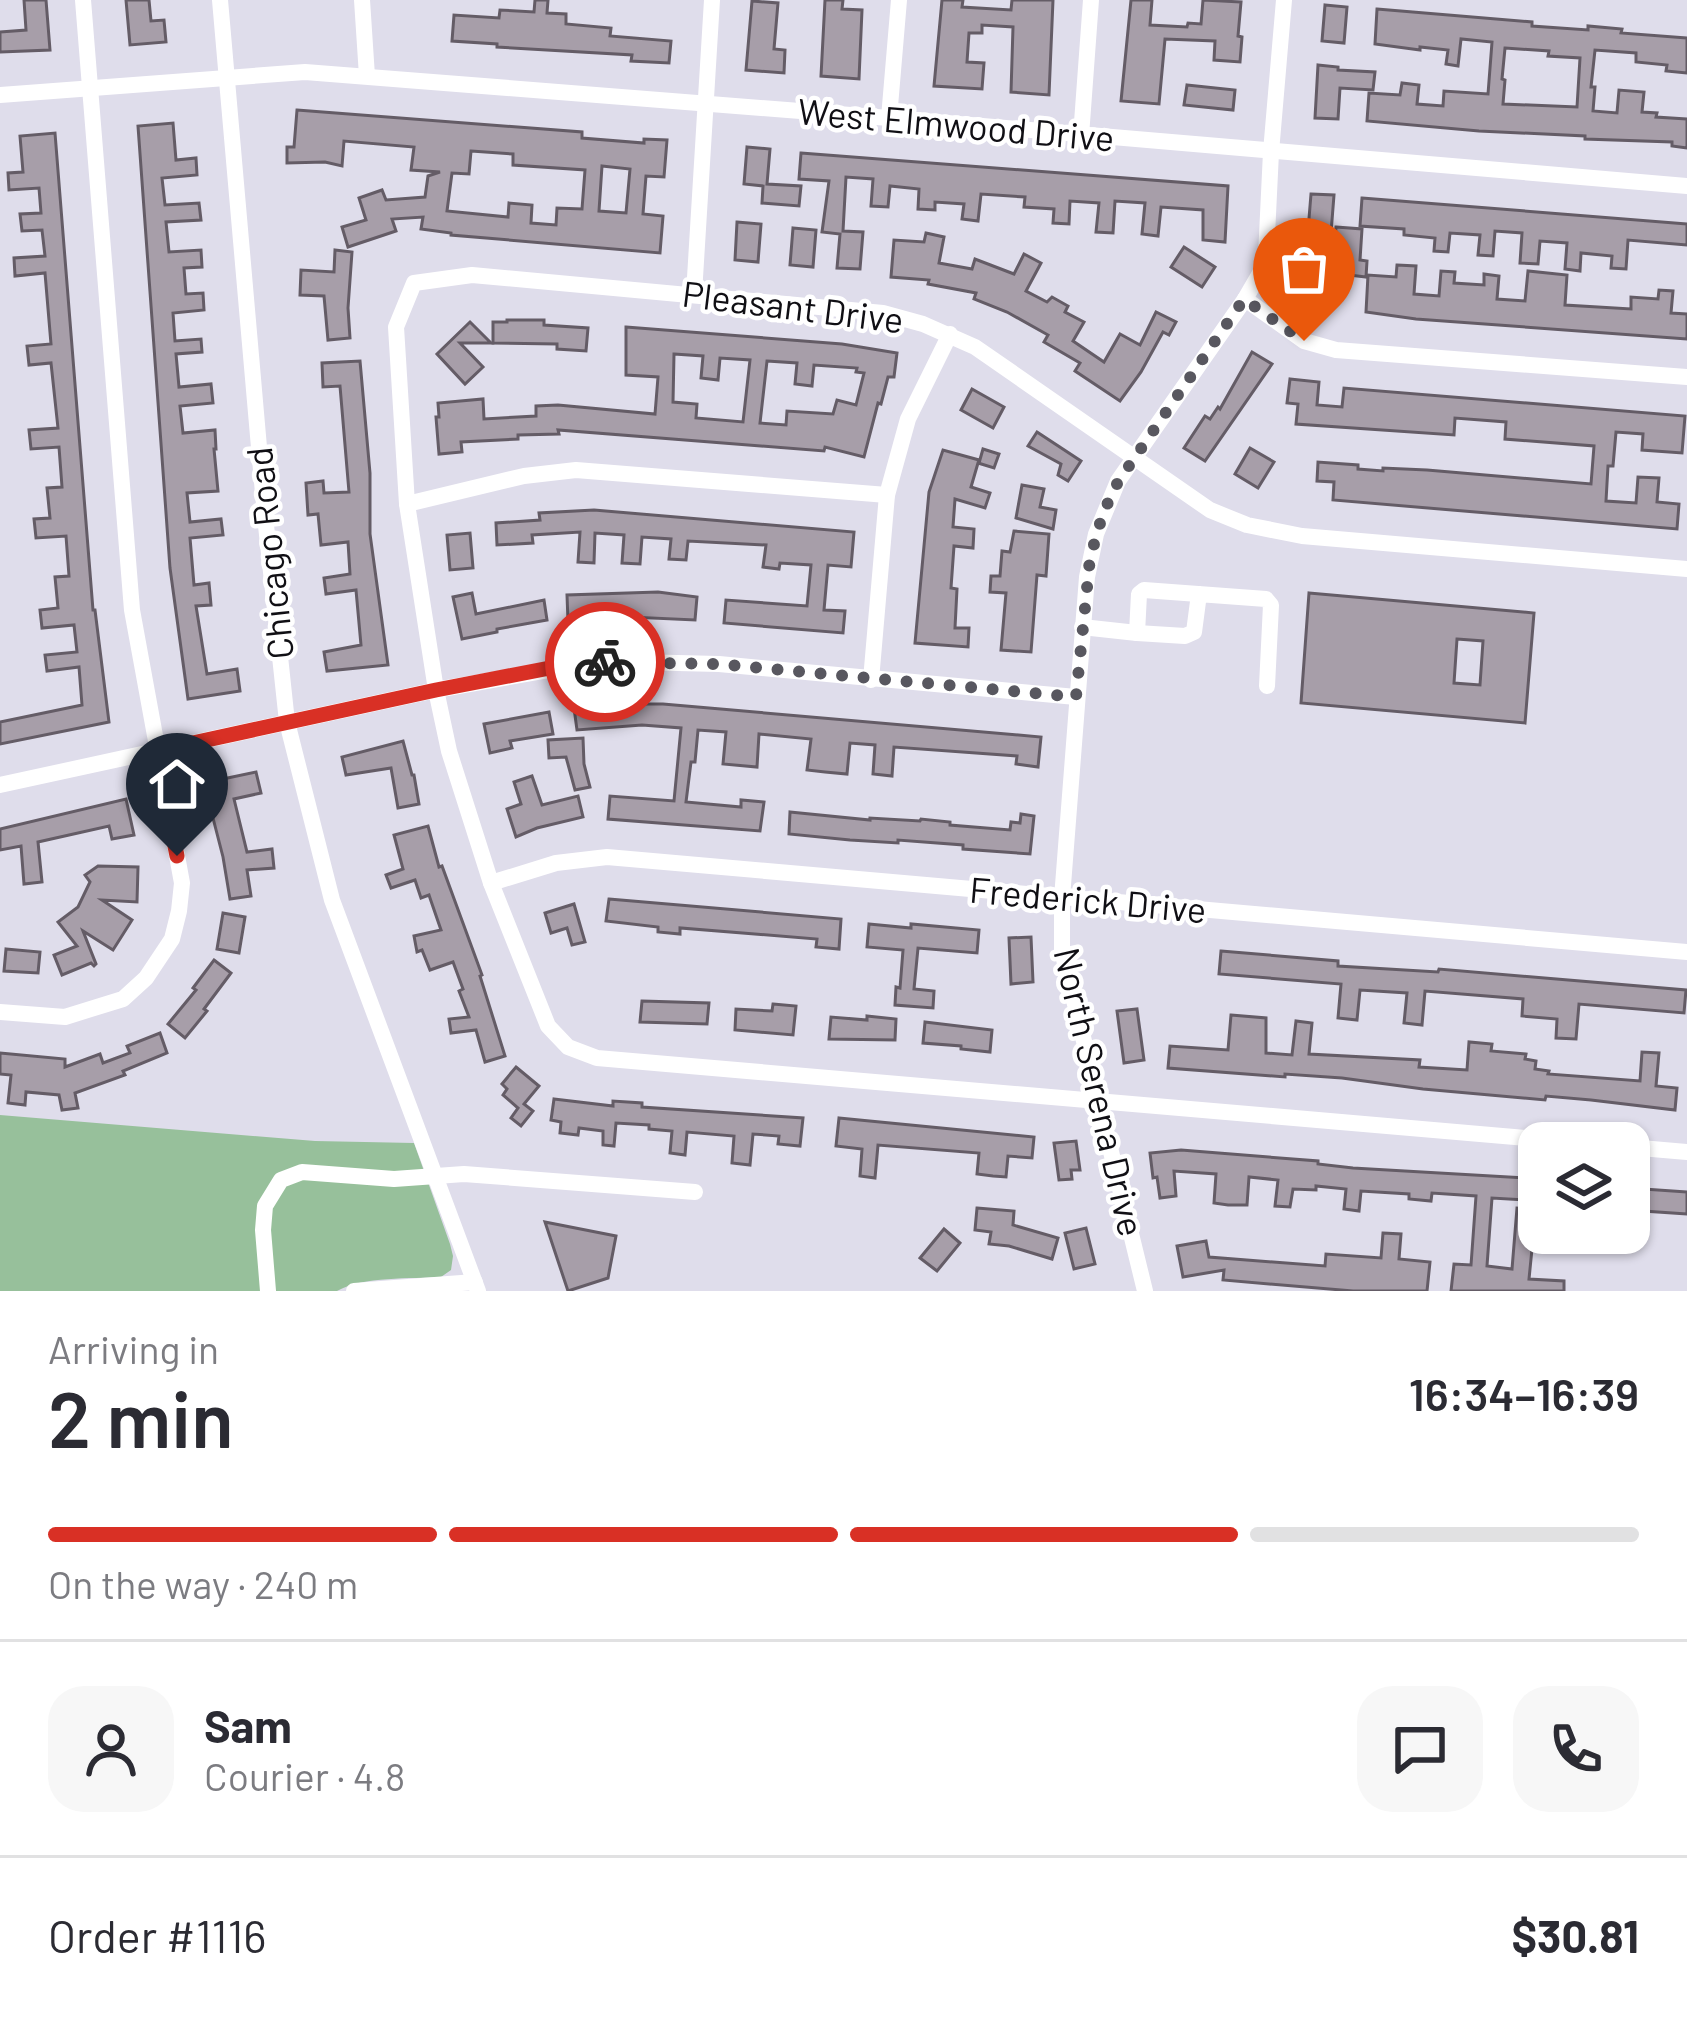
<!DOCTYPE html>
<meta charset="utf-8">
<style>
:root{--surface:#fff;--page:#f7f7f7;--text:#2b2b33;--muted:#7c7c81;--line:#e1e1e2;--accent:#d93025}
body{margin:0;font-family:Barlow,sans-serif;background:var(--page);color:var(--text);height:100vh;display:flex;flex-direction:column;font-size:45px;white-space:nowrap}
*{box-sizing:border-box;margin:0}
p{font-size:39px;color:var(--muted)}
.icon{flex:none;width:66px;height:66px;fill:none;stroke:currentColor;stroke-width:2;stroke-linecap:round;stroke-linejoin:round}
.map{position:relative;height:1291px;overflow:hidden}
.sheet{display:flex;flex-direction:column;background:var(--surface);flex:1}
.sheet>*{flex:none}
.buttons{position:absolute;left:1518px;top:1122px;display:grid;gap:24px}
.buttons a{display:grid;place-items:center;width:132px;height:132px;border-radius:24px;background:var(--surface);box-shadow:0 3px 9px #0004;font-size:60px}
.pin{position:absolute;display:grid;place-items:center;width:102px;height:102px;color:#fff;margin:-123px -51px;border-radius:50% 50% 50% 0;rotate:-45deg;box-shadow:0 0 12px #0007}
.pin .icon{rotate:45deg}
.courier{position:absolute;display:grid;place-items:center;width:120px;height:120px;margin:-60px;border:9px solid #d93025;border-radius:50%;background:#fff;color:#222;box-shadow:0 3px 15px #0007}
.overview em{font-style:normal;font-weight:600}
.overview div{display:flex;flex-direction:column-reverse}
.overview{display:flex;align-items:center;justify-content:space-between;height:204px;padding:0 48px}
h1{font-size:78px;font-weight:600;line-height:90px}
.bar{display:grid;grid-template-columns:repeat(4,1fr);gap:18px 12px;align-content:center;height:144px;padding:0 48px}
.bar i{height:15px;border-radius:9px;background:var(--line)}
.bar .selected{background:var(--accent)}
.bar p{grid-column:span 4}
.line{display:flex;align-items:center;gap:30px;padding:0 48px;border-top:3px solid var(--line)}
.line div{flex:1}
.round{display:grid;place-items:center;flex:none;width:126px;height:126px;border-radius:36px;background:var(--page)}
.map>svg:first-child{display:block}
.green{fill:#97c09b}
.building{fill:#a79ea9;stroke:#645c66;stroke-width:3;fill-rule:evenodd}
.lines{fill:none;stroke-linecap:round;stroke-linejoin:round}
.minor{stroke:#fff;stroke-width:16}
.done{stroke:#58575f;stroke-width:12;stroke-dasharray:0 21.6}
.route{stroke:#d93025;stroke-width:15}
.labels{text-anchor:middle;stroke-width:9;stroke-linejoin:round;paint-order:stroke}
.street-label{font-size:36px;fill:#100f14;stroke:#fff}
</style>
<div class="map">
<svg width="1687" height="1291" viewBox="0 0 1687 1291">
<rect width="100%" height="100%" fill="#dfddeb"/>
<path class="green" d="M0 1115 315 1141 414 1143 450 1244 453 1256 451 1270 441 1277C411 1279 363 1276 337 1291H0Z"/>
<g class="building">
<path d="M24 0H46L50 50 0 52V32L26 30Z"/>
<path d="M126 0H149L151 21 164 20 166 42 130 45Z"/>
<path d="M535 0H548L547 13 566 14V24L611 28 610 36 671 41 669 63 631 61 632 55 497 47V44L452 41 454 15 499 18 500 10 534 12Z"/>
<path d="M825 0H843L842 9 862 10 859 79 821 76Z"/>
<path d="M942 0H963L962 7 1011 10 1012 0H1053L1049 95 1011 92 1013 27 982 25V33H969L967 62 984 63 982 89 934 86Z"/>
<path d="M1131 0H1152L1150 25 1187 27 1188 23 1201 24 1203 0 1241 2 1238 36 1242 37 1240 62 1214 60 1215 41 1165 39 1159 104 1121 101Z"/>
<path d="M752 1 778 3 774 49 785 50 784 73 746 70Z"/>
<path d="M1325 5 1347 7 1344 43 1322 41Z"/>
<path d="M1377 9 1532 22V26L1588 30V26L1622 29 1621 33 1687 38V73L1666 71 1667 65 1636 62V53L1595 50 1591 87H1595L1593 111 1617 113 1619 90 1644 92 1642 112 1657 113 1656 117 1687 119V148L1672 146V142L1585 139V136L1479 131 1367 121 1369 93 1400 95 1402 83 1419 85 1417 104 1443 106 1444 91 1488 94 1492 42 1461 39 1458 66 1446 64 1448 50 1420 47V50L1375 44ZM1505 48 1549 51 1548 56 1580 58 1577 107 1503 104 1505 80 1502 79Z"/>
<path d="M1318 65 1338 67V70L1375 72 1373 90 1340 88 1338 119 1315 118Z"/>
<path d="M1187 85 1235 90 1233 110 1184 105Z"/>
<path d="M297 110 582 132V138L644 143V139L667 140 664 177 646 176 643 214 663 216 660 253 451 235V233L421 229 423 217 392 219 396 231 348 247 342 227 366 220 359 198 382 190 386 200 425 197 428 176 440 172 411 170 414 147 344 141 342 166 325 162 287 163V147H294ZM471 151 513 154V165L585 170 582 209 557 208 556 225 531 223 532 205 509 203 508 217 447 211 452 173 469 174ZM602 166 630 169 626 213 599 211Z"/>
<path d="M173 123 176 160 196 158 197 175 162 178 165 205 199 203 201 220 166 222 169 252 201 250 202 267 184 268 186 294 203 293 204 310 173 313 175 341 201 339 202 352 176 354 179 387 211 384 213 403 180 406 183 433 215 430 216 449H214L218 491 187 493 190 522 221 519 223 535 190 538 194 585 209 583 211 605 196 606 207 674 237 669 240 691 188 699 170 568 138 126Z"/>
<path d="M55 133 93 610H95L109 722 0 744V722L82 705 79 667 47 671 45 655 77 652 74 625 42 628 40 610 58 608 55 577 69 576 66 536 36 538 34 519 50 518 47 488 62 487 59 447 31 449 29 430 58 428 51 363 29 365 27 346 51 344 45 273 15 276 14 258 45 256 42 230 22 231 20 214 41 213 39 188 9 190 8 173 23 172 20 136Z"/>
<path d="M747 147 770 149 767 184 801 186 799 206 762 203 763 186 744 184Z"/>
<path d="M801 153 1228 186 1225 242 1203 240V210L1161 207 1158 236 1142 234 1145 203 1115 201 1113 233 1096 232 1099 203 1070 201 1069 224 1053 223 1054 209 1024 207 1025 197 981 194 978 221 962 219 964 204 935 202V210L918 209 919 189 890 186 888 207 871 206 873 179 846 177 843 231 863 232 860 269 837 268 840 234 822 232 829 181 799 179Z"/>
<path d="M1311 194 1334 195 1331 233 1308 231Z"/>
<path d="M1362 198 1687 224V245L1628 240 1626 269 1611 268 1612 256 1581 253 1580 271 1565 269 1567 243 1540 241 1538 264 1520 263 1522 233 1495 231 1493 256 1478 255 1480 235 1450 233 1448 252 1434 251 1435 238 1404 235V229L1360 226Z"/>
<path d="M737 222 761 224 758 262 735 260Z"/>
<path d="M1336 227 1362 229 1360 260 1367 261 1366 277 1332 273Z"/>
<path d="M793 228 816 230 813 267 790 265Z"/>
<path d="M926 233 944 237 939 263 972 269 975 259 1014 274 1024 254 1041 263 1026 291 1047 302 1052 297 1068 306 1065 312 1084 322 1073 341 1104 362 1120 334 1140 345 1156 312 1176 322 1169 335 1163 332 1141 372 1120 401 1075 371 1080 363 1044 342 1048 335 1007 312 974 299 976 293 928 284 929 280 891 277 894 240 924 242Z"/>
<path d="M1184 247 1215 267 1202 287 1171 267Z"/>
<path d="M335 250 352 252 348 308 350 338 328 340 324 296 300 295 301 270 334 272Z"/>
<path d="M1303 264 1328 267 1325 297 1299 294Z"/>
<path d="M1397 265 1416 266 1414 294 1439 296 1441 271 1455 272 1454 283 1484 285V274L1499 276 1497 299 1525 301 1528 271 1567 275 1565 305 1631 309V297L1658 299 1659 290 1673 291 1671 313 1687 314V339L1416 319 1366 312 1368 275 1396 277Z"/>
<path d="M507 320H544V325L588 328 586 351 557 349V344L493 343V322H507Z"/>
<path d="M470 322 491 343H460L483 367 465 384 437 354Z"/>
<path d="M626 327 842 344 897 353 894 377H888L881 404 878 403 864 457 825 447 824 451 558 430 559 434 518 435V439L461 442 462 452 439 454 436 417H439L438 403 483 399 484 419 536 416V406L558 405 655 414 658 377 626 375ZM674 354 703 356 701 378 718 380 720 358 750 360 743 422 696 418 697 404 673 402ZM767 361 797 363 795 384 812 386 814 365 857 368 856 372 864 373 856 405 837 400 833 414 787 411 786 425 760 423Z"/>
<path d="M1252 352 1272 364 1205 461 1184 448 1205 416 1210 419 1218 407 1220 409Z"/>
<path d="M360 361 370 473V534L388 665 327 671 324 652 361 645 356 590 326 594 324 578 350 574 348 542 321 545 318 514 308 515 306 483 323 481 324 493 349 492 340 386 323 387 322 363Z"/>
<path d="M1290 379 1319 382 1317 405 1342 407 1344 388 1685 416 1682 453 1642 450 1643 434 1616 432 1613 466H1608L1606 501 1636 503 1638 477 1659 478 1657 502 1679 504 1677 529 1333 500 1334 482 1317 481 1318 462 1358 465V469L1383 471V468L1427 470 1591 484 1594 446 1505 439 1506 422 1455 418 1454 435 1296 424 1298 404 1287 403Z"/>
<path d="M972 389 1004 407 993 428 961 410Z"/>
<path d="M1037 432 1081 461 1068 481 1058 475 1061 464 1028 446Z"/>
<path d="M1250 448 1274 462 1258 488 1235 474Z"/>
<path d="M983 449 999 454 994 468 978 463 971 487 990 493 985 508 955 499 953 527 974 529 973 548 954 546 951 588 957 589 955 628H969L968 647 915 643 929 492 943 450 979 460V463Z"/>
<path d="M1022 485 1044 489 1040 507 1056 510 1053 529 1016 518Z"/>
<path d="M594 510 854 532 851 567 828 565 824 610 845 611 843 633 724 623 726 600 807 606 811 565 780 563 779 569 763 567 766 545 688 541 686 560 669 559 671 539 642 537 640 564 622 563 624 535 595 533 594 563 578 562 580 532 532 535 533 543 497 545 496 523 540 520 539 513Z"/>
<path d="M1014 531 1049 534 1046 576 1037 575 1031 652 1001 650 1006 593 990 592 991 576H1000L1002 551 1010 552Z"/>
<path d="M470 533 473 568 450 570 447 535Z"/>
<path d="M658 592 697 597 695 620 609 616 610 620 568 621 567 595Z"/>
<path d="M472 593 476 614 544 600 547 620 497 629V632L462 639 453 597Z"/>
<path d="M1309 593 1534 613 1525 723 1301 703ZM1457 639 1483 641 1480 685 1454 683Z"/>
<path d="M605 704H663L1041 737 1038 767 1016 764 1017 756 894 747 892 776 873 774 875 745 850 743 847 774 825 772 807 770 811 739 759 734 757 767 723 764 726 732 698 730 695 762H691L686 802 741 807V800L764 802 760 831 608 819 610 796 674 801 681 728 642 725 577 730 574 708Z"/>
<path d="M549 712 553 734 510 741 512 748 490 753 484 724Z"/>
<path d="M583 738 584 764 590 787 575 790 566 757 549 758 548 740Z"/>
<path d="M403 741 412 775H414L419 804 398 808 391 768 346 775 342 757Z"/>
<path d="M256 772 261 793 234 799 247 852 272 849 274 868 247 870 251 896 230 899 223 857 204 783Z"/>
<path d="M532 776 542 805 578 796 583 817 537 828 516 837 507 809 521 804 514 782Z"/>
<path d="M126 799 134 835 112 839 109 826 38 842 42 882 24 884 21 846 0 850V829Z"/>
<path d="M790 812 870 820V818L920 821 921 819 950 822V825L1010 830 1011 822 1020 823 1021 814 1034 816 1030 854 963 849V845L898 840V843L850 840 789 834Z"/>
<path d="M428 826 439 867 442 866 482 975 480 976 505 1056 485 1062 476 1030 451 1033 449 1019 469 1017 459 991 463 989 453 962 430 970 422 950 417 952 414 936 441 930 431 901 429 895 421 898 415 880 391 888 386 875 403 869 394 835Z"/>
<path d="M98 866 138 867 137 902 102 900 132 920 113 950 83 931 96 964 94 966 91 963 62 975 54 955 77 946 58 922 78 907 90 882 85 875Z"/>
<path d="M609 899 841 919 839 949 816 947 817 939 680 928V934L658 932V927L606 921Z"/>
<path d="M574 904 585 942 572 945 567 928 551 933 545 913Z"/>
<path d="M223 913 245 917 239 953 217 949Z"/>
<path d="M869 924 911 928V924L979 930 977 953 918 948 914 989 934 991 933 1008 895 1005 896 987 900 988 903 950 867 947Z"/>
<path d="M1031 937 1033 982 1011 984 1009 938Z"/>
<path d="M6 949 40 952 38 973 4 971Z"/>
<path d="M1221 951 1338 961V966L1438 972 1439 969 1686 990 1684 1013 1579 1004 1576 1039 1556 1038 1557 1019 1522 1016 1523 999 1425 991 1422 1025 1404 1023 1407 993 1360 990 1357 1020 1338 1018 1341 984 1219 974Z"/>
<path d="M214 960 231 973 204 1009 207 1011 185 1038 168 1024 196 990 193 988Z"/>
<path d="M642 1001 709 1003 707 1024 640 1022Z"/>
<path d="M773 1004 796 1006 793 1035 735 1030 736 1009 772 1011Z"/>
<path d="M1137 1009 1144 1060 1124 1063 1117 1011Z"/>
<path d="M1231 1015 1266 1018V1053L1292 1055 1296 1021 1312 1023 1309 1054 1420 1060 1419 1067 1467 1070 1469 1042 1492 1044 1491 1051 1526 1054 1525 1059 1536 1061 1535 1069 1549 1071 1548 1074 1640 1081 1642 1052 1659 1053 1656 1086 1677 1088 1675 1110 1591 1100 1546 1096 1545 1100 1423 1089 1342 1078 1285 1074V1077L1168 1068 1170 1046 1228 1050Z"/>
<path d="M867 1016 896 1019 895 1040 829 1039 831 1017 867 1020Z"/>
<path d="M925 1022 992 1030 990 1052 961 1049V1046L923 1043Z"/>
<path d="M160 1033 167 1053 123 1071 125 1075 75 1093 78 1108 62 1110 59 1095 26 1092 25 1105 8 1103 11 1075 0 1074V1053L65 1059V1067L100 1054 103 1063 130 1053 127 1046Z"/>
<path d="M516 1067 539 1086 524 1104 533 1111 521 1126 511 1118 518 1108 503 1095 507 1089 502 1084Z"/>
<path d="M554 1099 613 1106V1101L642 1103V1107L803 1118 800 1146 778 1144 779 1136 753 1134 750 1165 732 1163 734 1136 687 1132 685 1155 670 1153 672 1131 649 1129V1125L616 1123 614 1146 603 1145V1131L579 1128 578 1135 560 1133 561 1122 551 1120Z"/>
<path d="M839 1118 1034 1137 1032 1158 1008 1156 1006 1177 993 1176 977 1174 979 1153 878 1145 875 1178 860 1176 862 1149 836 1146Z"/>
<path d="M1076 1141 1080 1170H1071L1072 1179 1059 1180 1054 1143Z"/>
<path d="M1181 1150 1318 1161V1164L1353 1168 1528 1178 1526 1200 1492 1198 1487 1266 1512 1269 1517 1208 1536 1209 1529 1279 1564 1281V1291H1451L1454 1264 1471 1265 1476 1196 1432 1193 1431 1201 1409 1199V1194L1361 1191 1359 1211 1344 1209 1346 1189 1316 1186V1190L1293 1189 1290 1207 1275 1206 1278 1180 1249 1177 1247 1205H1228L1214 1203 1216 1174 1174 1171 1176 1196 1160 1198 1157 1177 1153 1178 1150 1153Z"/>
<path d="M1629 1188 1687 1192V1214L1629 1210Z"/>
<path d="M977 1208 1014 1211 1013 1225 1058 1238 1052 1259 1009 1246 989 1244 991 1232 975 1230Z"/>
<path d="M545 1222 616 1236 608 1278 568 1291Z"/>
<path d="M1086 1228 1095 1264 1074 1269 1065 1233Z"/>
<path d="M944 1229 960 1243 937 1271 920 1258Z"/>
<path d="M1383 1233 1401 1234 1399 1259 1430 1262 1427 1291H1353L1223 1280 1224 1270 1183 1277 1177 1246 1206 1241 1209 1257 1325 1266 1326 1254 1381 1258Z"/>
</g>
<g class="lines">
<g class="minor">
<path d="M220 0 265 516 287 722 332 900 478 1291"/>
<path d="M362 0 367 76"/>
<path d="M0 95 305 72 889 118 1687 186"/>
<path d="M889 118 899 0"/>
<path d="M1081 136 1091 0"/>
<path d="M694 294 712 0"/>
<path d="M1245 299 1304 341 1336 350 1687 377"/>
<path d="M407 504 524 476 576 470 887 495"/>
<path d="M1199 594 1194 632 1185 636 1137 633 1139 594 1144 590 1266 599 1271 605 1267 686"/>
<path d="M1082 627 1137 633"/>
<path d="M871 680 887 495 908 419 950 334"/>
<path d="M0 785 436 690 588 663 636 662 719 664 1076 697"/>
<path d="M491 883 556 863 607 857 1687 952"/>
<path d="M0 1012 65 1017 123 999 146 978 172 939 179 911 182 883 132 610 83 0"/>
<path d="M1585 1143 597 1058 568 1047 548 1026 491 883 449 751 436 690 407 504 396 327 414 283 472 275 883 313 923 324 975 347 1210 510 1247 525 1302 536 1687 569"/>
<path d="M1629 1147 1687 1152"/>
<path d="M268 1291 263 1230 265 1206 281 1180 302 1172 394 1179 464 1174 695 1192"/>
<path d="M354 1291 475 1282"/>
<path d="M1145 1291 1062 951V898L1087 577 1096 534 1118 481 1245 299 1263 268 1266 256 1271 152 1284 0"/>
</g>
</g>
<g class="lines">
<path class="done" d="M605 662 718 664 1076 697 1090 558 1103 513 1118 482 1244 299 1304 341"/>
<path class="route" d="M177 856 156 751 436 690 560 666 605 662"/>
</g>
<g class="labels">
<g class="street-label">
<text transform="translate(956 125) rotate(5)" y="13">West Elmwood Drive</text>
<text transform="translate(793 307) rotate(7)" y="13">Pleasant Drive</text>
<text transform="translate(270 553) rotate(-96)" y="13">Chicago Road</text>
<text transform="translate(1088 900) rotate(5)" y="13">Frederick Drive</text>
<text transform="translate(1099 1092) rotate(77)" y="13">North Serena Drive</text>
</g>
</g>
</svg>
<div class="buttons">
<a><svg class="icon" aria-label="layers" viewBox="0 0 24 24"><path d="M12 4l9 5-9 5-9-5zM3 14l9 5 9-5"/></svg></a>
</div>
<div class="pin" style="left:1304px;top:341px;background:#ea580c"><svg class="icon" aria-label="bag" viewBox="0 0 24 24"><path d="M5 8h14l-1 12H6zM9 8a3 3 0 0 1 6 0"/></svg></div>
<div class="pin" style="left:177px;top:856px;background:#1f2937"><svg class="icon" aria-label="home" viewBox="0 0 24 24"><path d="M3 11l9-7 9 7M6 9v11h12V9"/></svg></div>
<div class="courier" style="left:605px;top:662px"><svg class="icon" aria-label="bike" viewBox="0 0 24 24"><circle cx="6" cy="16" r="4"/><circle cx="18" cy="16" r="4"/><path d="M6 16l4-8h5l3 8M10 8l3 8H6M13 5h3"/></svg></div>
</div>
<section class="sheet">
<div class="overview"><div><h1>2 min</h1><p>Arriving in</p></div><em>16:34–16:39</em></div>
<div class="bar"><i class="selected"></i><i class="selected"></i><i class="selected"></i><i></i><p>On the way · 240 m</p></div>
<div class="line" style="height:216px"><a class="round"><svg class="icon" aria-label="person" viewBox="0 0 24 24"><circle cx="12" cy="8" r="4"/><path d="M4 21q1-7 8-7t8 7"/></svg></a><div><b>Sam</b><p>Courier · 4.8</p></div><a class="round"><svg class="icon" aria-label="chat" viewBox="0 0 24 24"><path d="M4 5h16v11H9l-5 4z"/></svg></a><a class="round"><svg class="icon" aria-label="phone" viewBox="0 0 24 24"><path d="M5 4h4l2 5-3 2q2 4 5 5l2-3 5 2v4C11 20 4 13 5 4z"/></svg></a></div>
<div class="line" style="height:156px"><div>Order #1116</div><b>$30.81</b></div>
</section>
